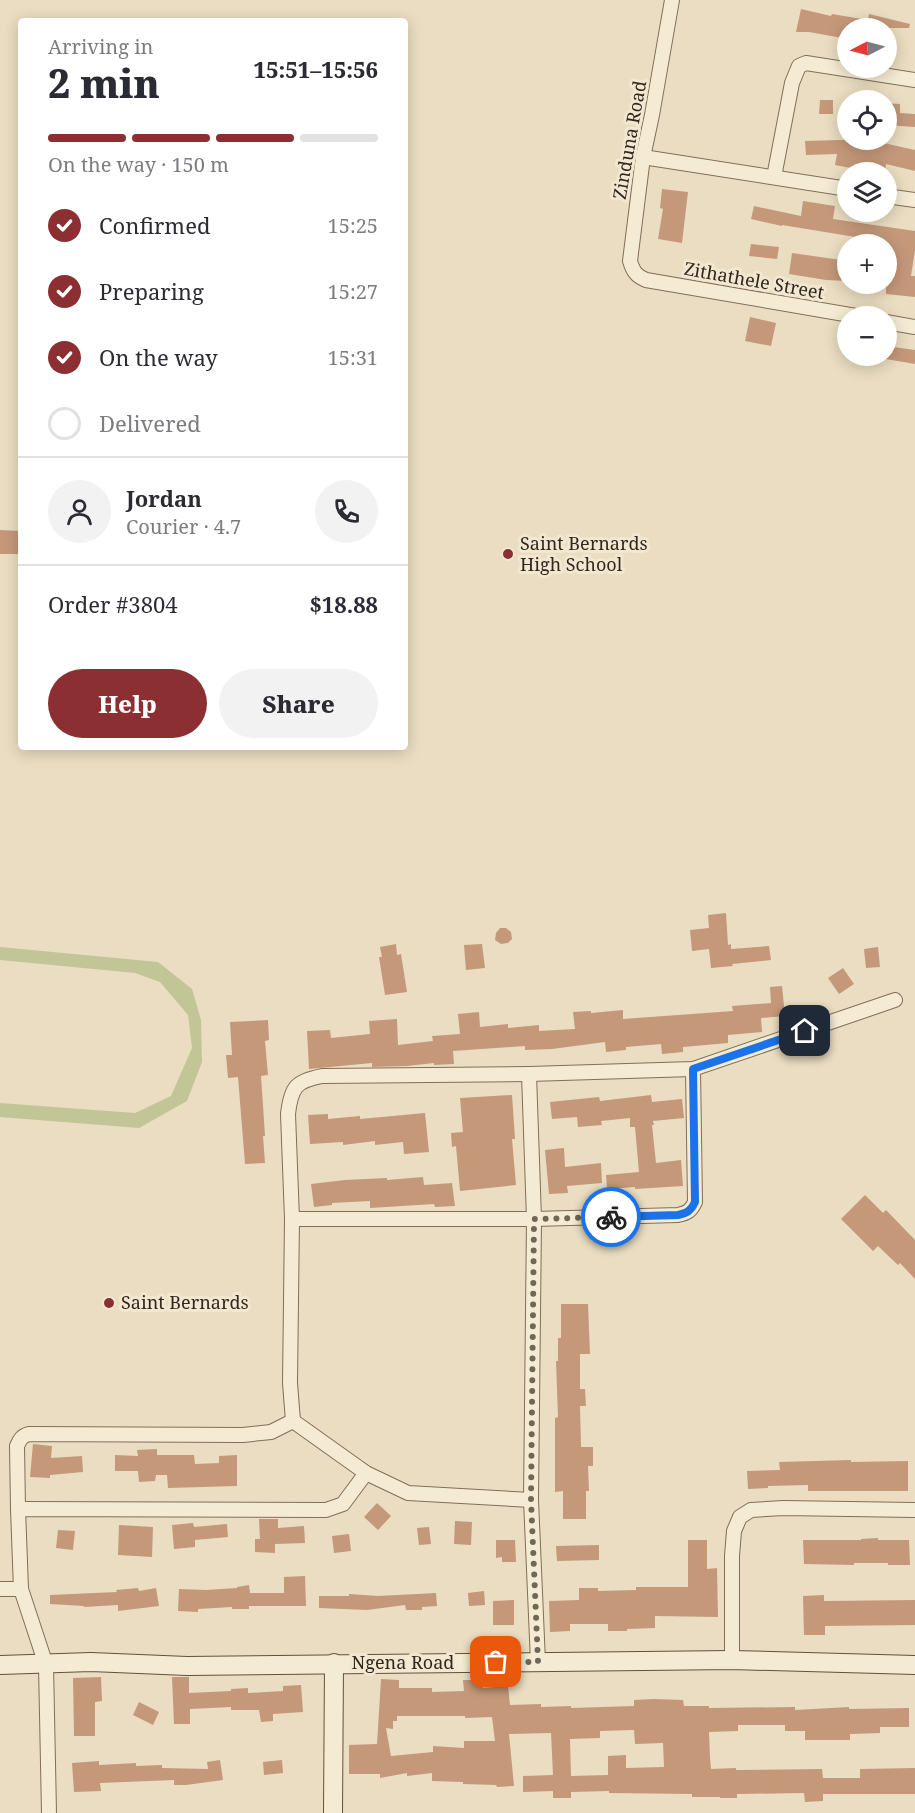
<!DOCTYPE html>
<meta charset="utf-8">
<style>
:root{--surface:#fff;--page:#f2f2f3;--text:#2b2b33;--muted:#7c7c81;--line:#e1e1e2;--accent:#8b2f32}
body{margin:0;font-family:"Noto Serif",serif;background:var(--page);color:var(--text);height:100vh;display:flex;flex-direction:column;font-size:22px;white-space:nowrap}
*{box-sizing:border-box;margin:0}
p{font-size:20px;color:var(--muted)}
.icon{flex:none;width:33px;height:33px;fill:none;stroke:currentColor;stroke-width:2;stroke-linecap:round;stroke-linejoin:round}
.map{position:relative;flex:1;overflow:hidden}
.drawer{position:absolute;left:18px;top:18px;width:390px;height:732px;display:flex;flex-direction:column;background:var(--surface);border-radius:6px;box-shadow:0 3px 15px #0003}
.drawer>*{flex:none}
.needle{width:39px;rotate:264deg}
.tools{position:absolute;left:837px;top:18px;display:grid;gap:12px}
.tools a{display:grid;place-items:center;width:60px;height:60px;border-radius:50%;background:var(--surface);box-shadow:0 3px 15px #0003;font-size:30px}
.pin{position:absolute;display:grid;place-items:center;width:51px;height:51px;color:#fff;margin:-26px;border-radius:12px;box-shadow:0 3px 9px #0006}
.courier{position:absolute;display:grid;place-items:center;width:60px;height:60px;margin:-30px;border:4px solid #1a73e8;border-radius:50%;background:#fff;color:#222;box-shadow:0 2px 8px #0007}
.headline em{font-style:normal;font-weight:800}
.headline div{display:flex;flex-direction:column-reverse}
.headline{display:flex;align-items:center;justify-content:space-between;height:102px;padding:0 30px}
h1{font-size:39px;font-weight:800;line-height:45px}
.bar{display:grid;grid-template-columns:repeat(4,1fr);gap:9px 6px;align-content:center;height:72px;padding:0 30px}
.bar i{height:8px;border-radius:4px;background:var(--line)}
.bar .current{background:var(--accent)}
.bar p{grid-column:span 4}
.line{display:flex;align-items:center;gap:15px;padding:0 30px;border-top:2px solid var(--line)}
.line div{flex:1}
.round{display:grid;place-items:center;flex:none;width:63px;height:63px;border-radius:32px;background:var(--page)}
ol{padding:0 30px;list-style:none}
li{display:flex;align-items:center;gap:18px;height:66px}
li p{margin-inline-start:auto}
li .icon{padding:6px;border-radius:50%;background:var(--accent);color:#fff;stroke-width:4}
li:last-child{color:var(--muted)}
li i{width:33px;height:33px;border:3px solid var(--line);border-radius:50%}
.action{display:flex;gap:12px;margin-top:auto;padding:12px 30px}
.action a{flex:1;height:69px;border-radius:36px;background:var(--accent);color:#fff;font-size:24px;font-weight:800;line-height:69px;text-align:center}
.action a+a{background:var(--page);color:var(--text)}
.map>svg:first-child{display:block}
.green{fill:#c2c696}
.building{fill:#c5987a;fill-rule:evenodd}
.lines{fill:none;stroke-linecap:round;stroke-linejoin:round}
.street-casing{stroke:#826e5a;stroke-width:16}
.secondary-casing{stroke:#63503e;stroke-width:20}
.street{stroke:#f5ebd3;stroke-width:14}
.secondary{stroke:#f5ebd3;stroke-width:18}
.done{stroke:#726756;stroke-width:6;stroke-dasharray:0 10.8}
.route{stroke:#1a73e8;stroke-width:8}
.poi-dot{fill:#8b2f32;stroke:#f2e7d0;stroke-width:2}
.labels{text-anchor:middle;stroke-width:6;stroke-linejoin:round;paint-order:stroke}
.street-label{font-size:18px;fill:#32271d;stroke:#f2e7d0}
.poi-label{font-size:18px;fill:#32271d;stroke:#f2e7d0;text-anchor:start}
</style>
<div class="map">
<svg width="915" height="1813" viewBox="0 0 915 1813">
<rect width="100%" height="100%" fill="#eaddc1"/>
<path class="green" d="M0 947 158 962 192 989 201 1020 202 1062 187 1101 139 1128 0 1117V1103L135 1113 171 1096 192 1048 188 1015 160 982 135 973 0 960Z"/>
<g class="building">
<path d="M801 9 831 16 832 14 868 20 869 14 910 24 909 28H848V39L809 32H796Z"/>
<path d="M820 100H833V114H819Z"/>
<path d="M886 103 900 104V113L915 114V127L886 125Z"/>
<path d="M839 140H870L915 150V171L886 164 885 172H872L835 165 837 154 806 155 805 141Z"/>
<path d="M662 189 688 192 682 243 658 239 663 209 660 208Z"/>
<path d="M803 201 835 206 833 219 915 231V250L911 276H915V297L886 294V242L782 225V226L751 219 754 206 801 216Z"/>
<path d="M751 244 779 247 777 259 749 256Z"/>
<path d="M792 253 848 261V281L826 280 789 274Z"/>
<path d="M750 317 776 323 771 346 745 341Z"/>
<path d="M886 346 915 350V364L886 359Z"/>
<path d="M0 530 21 531V554H0Z"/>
<path d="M726 913 728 945 731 944V949L769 946 771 960 732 964 733 966 711 968 709 949 692 951 690 930 709 928 708 915Z"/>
<path d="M500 928H506L511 932 512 939 508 943 501 944 495 940 496 933Z"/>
<path d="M396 944 397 955 401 954 407 992 385 995 379 957H382L380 947Z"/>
<path d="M482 944 485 968 466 970 464 945Z"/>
<path d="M878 947 880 967 866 968 864 949Z"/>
<path d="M843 968 854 984 839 994 828 978Z"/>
<path d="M782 986 785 1016 761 1018 762 1032 728 1035V1043L683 1047V1052L662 1054 661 1044 626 1047V1050L606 1052 605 1042 552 1049 525 1050V1046L453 1051 454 1064 434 1065V1063L407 1066 372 1067V1063L309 1069 307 1031 330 1030 331 1038 370 1034 369 1021 397 1019 398 1045 433 1041 432 1036 460 1034 458 1014 479 1012 480 1027 508 1024V1028L539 1025V1031L575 1029 573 1012 591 1011V1013L623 1010V1019L733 1011 732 1006 771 1003 770 987Z"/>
<path d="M268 1020 269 1040 265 1041 268 1075 261 1076 265 1136H263L265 1163 245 1164 238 1077 228 1078 226 1055H232L230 1022Z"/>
<path d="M512 1095 515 1139H512L516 1185 460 1191 456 1146 452 1147 451 1133 463 1132 460 1098Z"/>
<path d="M651 1095 652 1102 682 1099 684 1118 653 1121 654 1125H652L656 1163 681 1160 683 1186 635 1189V1187L607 1189 606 1175 639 1172 635 1127H630V1118L601 1121 602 1125 578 1127 577 1117 552 1119 550 1102 599 1097 600 1101Z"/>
<path d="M425 1113 429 1152 404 1154 403 1142 375 1145V1141L343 1145V1142L310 1144 308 1115 328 1114V1119L360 1116V1119Z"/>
<path d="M564 1148 565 1167 601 1163 602 1183 567 1186 568 1193 549 1194 545 1150Z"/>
<path d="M423 1177 424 1185 452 1183 455 1206 435 1207 434 1204 370 1208V1201L332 1203V1205L314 1207 311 1184 345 1180 387 1178V1180Z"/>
<path d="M865 1195 883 1213 886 1210 915 1240V1279L900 1263 898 1265 878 1246 873 1251 841 1219Z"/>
<path d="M561 1304H588L590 1354H580V1389H585L586 1406H580L581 1447H593V1466H588L589 1491H586V1519H563V1491L555 1492V1418L558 1417 556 1361H558V1338H561Z"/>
<path d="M33 1444 52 1446 51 1458 82 1456 83 1472 50 1475V1478L30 1477Z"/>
<path d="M157 1449V1455H194L195 1464 219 1463V1456L237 1455V1486L168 1488 167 1475H156L155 1481 139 1482 138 1471H115V1455L138 1456 137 1450Z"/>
<path d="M851 1460V1462L908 1461V1491H808V1485L768 1486V1488L748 1489 747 1471 780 1470 779 1462Z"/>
<path d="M377 1503 391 1516 378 1530 364 1517Z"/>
<path d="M259 1519H278V1528L304 1526 305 1543 275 1544V1553L255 1552V1539H260Z"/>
<path d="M455 1521 472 1522 471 1545 454 1544Z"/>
<path d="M193 1523 194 1527 227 1524 228 1537 195 1540V1547L174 1549 172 1525Z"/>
<path d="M119 1525 153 1527 152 1557 118 1555Z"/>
<path d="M429 1527 431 1544 419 1545 417 1528Z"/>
<path d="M58 1530 75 1531 73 1550 56 1548Z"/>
<path d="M349 1534 351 1551 334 1553 332 1536Z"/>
<path d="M878 1538V1540H909L910 1565H888V1563H854V1565L804 1564 803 1540H861V1539Z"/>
<path d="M496 1540H515L516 1562H502V1557L496 1558Z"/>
<path d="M688 1540H707V1569L717 1568 718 1617 655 1616V1628L627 1629V1631H608V1624H570V1631L550 1632 549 1601 579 1600V1588H598V1591L636 1590V1587H688Z"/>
<path d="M599 1545V1560L557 1561 556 1546Z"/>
<path d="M305 1576 306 1606H249V1609H232V1607L198 1609V1612L178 1611 179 1589 206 1590 237 1588V1587L249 1585 250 1593H284V1577Z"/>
<path d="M138 1588 139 1591 156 1588 159 1606 118 1611V1605L84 1607V1606L50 1604V1595L117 1592 116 1590Z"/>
<path d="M484 1591 485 1605 469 1606 468 1593Z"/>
<path d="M436 1593 437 1606 422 1607V1610H406L405 1605 367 1610 319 1608V1596H349V1594L378 1596Z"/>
<path d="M824 1595V1601L915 1600V1625L825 1626V1635H804L803 1596Z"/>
<path d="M514 1600V1625H493V1601Z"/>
<path d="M101 1677 102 1701 95 1702V1736H74L73 1678Z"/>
<path d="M172 1677H189V1693L231 1691V1689L248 1688V1693L283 1691V1686L301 1685 303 1712 273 1714V1721L261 1722 259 1710H231V1707L190 1709V1724H174Z"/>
<path d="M381 1679 399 1680V1688H432V1692L464 1691 463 1680H482L483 1688 508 1686 510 1705 541 1704V1707L571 1706V1708L634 1706V1700L654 1699 683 1700 684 1706H709V1708L795 1707V1710L849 1707V1709L909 1708V1727H880V1733L850 1734V1740H805V1731H785V1725H738V1731L709 1732 710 1758 711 1769 736 1768V1770L822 1769 823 1778H860V1769L915 1768V1794H823V1801L805 1802 804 1793 737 1794V1798H720V1797H692V1794L609 1793V1791L571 1792V1798H553V1791L523 1792V1776L553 1775 551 1733 509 1734 514 1786 497 1787 496 1785 463 1784V1782L432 1781V1773L407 1776V1773L380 1778V1774H349V1745L377 1744ZM397 1716H465V1718L492 1717 495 1741H464V1748L433 1746V1752L391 1756 386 1728 393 1729V1721H397ZM634 1730 635 1744 663 1743 664 1767 626 1768V1755L608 1756V1775L571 1776 570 1739 600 1738V1731Z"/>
<path d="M139 1702 159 1712 153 1725 133 1715Z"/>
<path d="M220 1760 223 1780 186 1785H174V1780L100 1783 101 1791 74 1792 72 1763 99 1761V1765L136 1763V1766L162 1765V1768L208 1769 207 1762Z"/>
<path d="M282 1760 283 1773 264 1775 263 1762Z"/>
</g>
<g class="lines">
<g class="street-casing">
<g id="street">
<path d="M672 0 652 115 643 157 630 261C633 271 636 276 646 280L856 316"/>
<path d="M643 157 848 189"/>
<path d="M774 177 792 83 799 66 806 63 915 80"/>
<path d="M886 196 915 200"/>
<path d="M886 322 915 327"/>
<path d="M529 1074 534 1219 531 1500 538 1662"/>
<path d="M292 1219H534L678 1215C687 1213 691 1211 695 1202L693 1069"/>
<path d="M531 1500 408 1493 366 1473 293 1421 290 1383 292 1219 288 1114C291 1087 296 1081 322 1076L529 1074 693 1069 895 1000"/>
<path d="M18 1509 17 1446C20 1439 22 1436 29 1434L243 1435 271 1432 293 1421"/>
<path d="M0 1589H21L18 1509 326 1510 343 1504 366 1473"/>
<path d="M21 1589 46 1665 49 1813"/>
<path d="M732 1660V1556L734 1531 740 1517 751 1510 783 1508 915 1510"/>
</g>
</g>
<g class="secondary-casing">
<g id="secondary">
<path d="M0 1665 91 1662 187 1666 732 1660 915 1665"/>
<path d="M333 1813 334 1663"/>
</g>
</g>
<use href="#street" class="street"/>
<use href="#secondary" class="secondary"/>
</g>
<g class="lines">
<path class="done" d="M496 1662H538L531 1500 534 1219 611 1217"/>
<path class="route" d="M611 1217 678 1215C687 1213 691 1211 695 1202L693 1069 805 1031"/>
</g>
<g class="poi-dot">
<circle cx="508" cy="554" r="6"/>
<circle cx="109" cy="1303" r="6"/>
</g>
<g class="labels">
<g class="street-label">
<text transform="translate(630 140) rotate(-80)" y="6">Zinduna Road</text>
<text transform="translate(754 281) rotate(10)" y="6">Zithathele Street</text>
<text x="403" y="1669">Ngena Road</text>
</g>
<g class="poi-label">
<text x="520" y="550">Saint Bernards<tspan x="520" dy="21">High School</tspan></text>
<text x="121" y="1309">Saint Bernards</text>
</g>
</g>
</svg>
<div class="tools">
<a><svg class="needle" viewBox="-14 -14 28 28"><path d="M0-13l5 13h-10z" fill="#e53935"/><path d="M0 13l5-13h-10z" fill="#7c7c81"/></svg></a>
<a><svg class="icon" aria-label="locate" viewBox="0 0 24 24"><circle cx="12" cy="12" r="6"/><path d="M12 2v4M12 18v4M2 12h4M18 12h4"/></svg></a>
<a><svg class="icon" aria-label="layers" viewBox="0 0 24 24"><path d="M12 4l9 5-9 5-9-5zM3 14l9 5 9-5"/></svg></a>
<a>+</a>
<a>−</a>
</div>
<div class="pin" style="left:496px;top:1662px;background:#ea580c"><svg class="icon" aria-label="bag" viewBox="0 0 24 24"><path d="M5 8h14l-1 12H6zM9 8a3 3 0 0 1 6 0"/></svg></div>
<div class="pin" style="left:805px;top:1031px;background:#1f2937"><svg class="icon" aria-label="home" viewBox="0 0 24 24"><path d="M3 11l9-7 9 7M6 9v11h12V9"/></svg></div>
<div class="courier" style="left:611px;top:1217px"><svg class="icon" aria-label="bike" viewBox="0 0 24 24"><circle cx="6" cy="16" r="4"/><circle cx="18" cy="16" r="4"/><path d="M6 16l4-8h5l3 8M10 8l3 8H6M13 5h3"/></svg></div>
<section class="drawer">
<div class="headline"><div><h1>2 min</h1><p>Arriving in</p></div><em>15:51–15:56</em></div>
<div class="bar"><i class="current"></i><i class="current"></i><i class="current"></i><i></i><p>On the way · 150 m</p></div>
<ol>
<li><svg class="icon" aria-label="check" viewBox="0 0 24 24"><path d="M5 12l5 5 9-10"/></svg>Confirmed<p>15:25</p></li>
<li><svg class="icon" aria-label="check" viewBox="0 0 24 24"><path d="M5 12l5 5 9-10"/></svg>Preparing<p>15:27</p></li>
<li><svg class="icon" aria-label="check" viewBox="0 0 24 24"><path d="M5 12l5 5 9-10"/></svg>On the way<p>15:31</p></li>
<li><i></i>Delivered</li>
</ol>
<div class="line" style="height:108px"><a class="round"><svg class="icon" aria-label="person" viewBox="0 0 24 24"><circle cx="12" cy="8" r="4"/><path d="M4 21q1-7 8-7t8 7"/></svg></a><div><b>Jordan</b><p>Courier · 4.7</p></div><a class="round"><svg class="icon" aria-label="phone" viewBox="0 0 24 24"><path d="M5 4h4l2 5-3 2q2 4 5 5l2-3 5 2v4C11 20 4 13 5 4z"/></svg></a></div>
<div class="line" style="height:78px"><div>Order #3804</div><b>$18.88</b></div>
<div class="action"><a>Help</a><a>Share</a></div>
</section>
</div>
